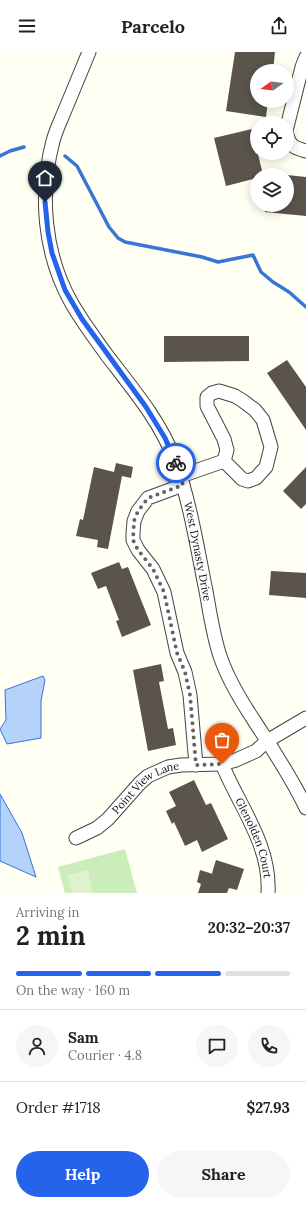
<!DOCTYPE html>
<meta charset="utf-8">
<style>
:root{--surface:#fff;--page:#f6f6f6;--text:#222;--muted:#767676;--line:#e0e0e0;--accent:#2563eb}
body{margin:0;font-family:Lora,serif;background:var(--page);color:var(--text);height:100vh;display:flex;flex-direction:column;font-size:15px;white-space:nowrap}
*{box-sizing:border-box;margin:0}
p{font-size:13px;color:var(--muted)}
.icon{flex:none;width:22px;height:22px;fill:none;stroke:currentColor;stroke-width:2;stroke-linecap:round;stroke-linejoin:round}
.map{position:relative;height:841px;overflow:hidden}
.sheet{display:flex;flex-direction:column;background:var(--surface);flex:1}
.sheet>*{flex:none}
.needle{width:26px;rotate:256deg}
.buttons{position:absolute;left:250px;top:12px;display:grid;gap:8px}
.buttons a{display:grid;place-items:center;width:44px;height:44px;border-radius:50%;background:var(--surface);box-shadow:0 2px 10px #0003;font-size:20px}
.pin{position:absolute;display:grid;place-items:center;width:34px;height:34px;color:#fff;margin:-41px -17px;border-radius:50% 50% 50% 0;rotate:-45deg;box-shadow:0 0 4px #0007}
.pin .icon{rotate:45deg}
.courier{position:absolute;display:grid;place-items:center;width:40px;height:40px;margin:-20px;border:3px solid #2563eb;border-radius:50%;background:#fff;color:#222;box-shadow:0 1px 5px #0007}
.headline em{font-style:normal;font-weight:700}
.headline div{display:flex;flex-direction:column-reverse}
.headline{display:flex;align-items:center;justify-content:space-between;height:68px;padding:0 16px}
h1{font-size:26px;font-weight:700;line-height:30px}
.bar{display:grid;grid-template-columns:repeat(4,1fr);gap:6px 4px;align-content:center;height:48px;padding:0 16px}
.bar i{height:5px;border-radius:3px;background:var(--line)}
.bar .on{background:var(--accent)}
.bar p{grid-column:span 4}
.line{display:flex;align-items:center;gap:10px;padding:0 16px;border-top:1px solid var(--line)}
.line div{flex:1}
.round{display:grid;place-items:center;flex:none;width:42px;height:42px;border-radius:21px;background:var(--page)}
.button{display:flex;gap:8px;margin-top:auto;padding:8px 16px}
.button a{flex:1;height:46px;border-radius:24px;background:var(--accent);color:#fff;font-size:16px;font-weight:700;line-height:46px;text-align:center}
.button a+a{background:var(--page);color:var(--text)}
header{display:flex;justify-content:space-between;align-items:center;height:52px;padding:0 16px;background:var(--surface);font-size:18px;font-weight:700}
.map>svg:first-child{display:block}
.green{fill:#caedba}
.pitch{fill:#def3cd}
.water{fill:#b5d2fa;stroke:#3775d6}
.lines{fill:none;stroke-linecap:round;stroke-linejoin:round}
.stream{stroke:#3775d6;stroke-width:3.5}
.building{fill:#5a544c}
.minor-casing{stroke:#444;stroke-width:15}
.minor{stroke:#fff;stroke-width:13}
.done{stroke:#646460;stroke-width:4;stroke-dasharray:0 7.2}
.route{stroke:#2563eb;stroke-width:5}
.labels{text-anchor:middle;stroke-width:4;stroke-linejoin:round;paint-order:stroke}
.street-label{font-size:11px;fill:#111;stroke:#fff}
</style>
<header><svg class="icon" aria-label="menu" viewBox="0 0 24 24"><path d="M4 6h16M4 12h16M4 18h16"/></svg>Parcelo<svg class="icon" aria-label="share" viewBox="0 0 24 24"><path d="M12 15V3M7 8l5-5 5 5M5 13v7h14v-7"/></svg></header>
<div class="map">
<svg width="306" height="841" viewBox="0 0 306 841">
<rect width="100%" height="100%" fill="#fffff4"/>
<path class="green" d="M125 797 137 841H65L58 815Z"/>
<path class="pitch" d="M88 818 93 841H72L67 823Z"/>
<g class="water">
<path d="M43 624 45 628 41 649V686L7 692 0 677 6 668 5 638Z"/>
<path d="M0 742 22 781 36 825 0 809Z"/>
</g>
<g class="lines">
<g class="stream">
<path d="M0 104 10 99 24 95"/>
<path d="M65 104 77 114 109 175 118 186 125 190 202 205 218 210 253 203 261 220 273 230 289 240 306 255"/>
</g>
</g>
<g class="building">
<path d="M235 0H275L273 19H257V49H268L266 65 226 59Z"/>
<path d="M252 77 263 123H257V126L226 134 214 86Z"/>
<path d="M287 123 306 125V164L265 160V153H287Z"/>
<path d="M164 284H249V309L164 310Z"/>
<path d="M287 308 306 335V378L267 321Z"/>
<path d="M116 411 133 415 131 426 122 424 108 497 97 495 98 488 76 484 80 467 83 468 94 415 114 420Z"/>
<path d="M306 415V452L301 457 283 439Z"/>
<path d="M119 510 122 517 128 515 151 573 122 585 116 569 119 568 106 534 98 537 91 521Z"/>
<path d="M271 519 306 521V546L269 543Z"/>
<path d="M161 612 164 629 159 630 168 677 173 676 176 693 148 699 133 618Z"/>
<path d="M194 728 206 753 211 751 228 787 202 800 197 788 185 794 174 770 172 772 166 759 176 754 169 740Z"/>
<path d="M216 808 244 817 237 838 229 836 227 841H198L201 832 197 830 200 818 213 822 212 821Z"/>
</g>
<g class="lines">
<g class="minor-casing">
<g id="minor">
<path id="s1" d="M89 0C81 19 73 39 65 58 61 68 56 78 53 89 39 142 44 202 71 250 81 268 94 285 106 302 131 335 159 367 174 406 190 448 197 495 206 539 210 561 213 583 220 604 228 628 241 649 255 670 273 698 292 726 306 756"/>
<path d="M287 75 302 15 306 5"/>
<path d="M287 83C290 95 296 96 306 99"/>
<path d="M181 424 224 409 242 427 248 429 256 426 266 415 271 395 263 368 255 358 243 349 235 344 219 339 212 341 207 345V354L224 387 227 398 224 409"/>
<path d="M183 433 148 446 138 459 134 469 133 481V488L138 498 153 517 164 540 177 601 185 620 190 643 196 713"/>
<path id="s2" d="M222 712C239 754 271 793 268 841"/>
<path id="s3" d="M76 786 97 776 108 767 140 731 148 724 168 715 181 713 222 712 236 708 256 699 267 689 306 666"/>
</g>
</g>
<use href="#minor" class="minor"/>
</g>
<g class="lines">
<path class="done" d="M176 411 183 433 148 446 138 459 134 469 133 488 138 498 153 517 164 540 177 601 185 620 190 643 196 713 222 712"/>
<path class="route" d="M45 150 48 180 52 201 65 238 82 267 146 355 165 386 176 411"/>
</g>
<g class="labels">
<g class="street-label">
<text dy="4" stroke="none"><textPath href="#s1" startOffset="546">West Dynasty Drive</textPath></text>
<text dy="4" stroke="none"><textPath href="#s3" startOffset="88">Point View Lane</textPath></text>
<text dy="4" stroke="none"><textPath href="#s2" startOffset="81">Glenolden Court</textPath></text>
</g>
</g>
</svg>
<div class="buttons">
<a><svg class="needle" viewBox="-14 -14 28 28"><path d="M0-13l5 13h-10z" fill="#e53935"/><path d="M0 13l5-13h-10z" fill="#767676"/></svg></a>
<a><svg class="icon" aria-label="locate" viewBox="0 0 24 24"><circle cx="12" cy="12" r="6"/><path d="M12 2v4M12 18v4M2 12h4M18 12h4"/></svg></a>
<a><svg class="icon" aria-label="layers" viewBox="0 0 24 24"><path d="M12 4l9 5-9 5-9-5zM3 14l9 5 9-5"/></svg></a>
</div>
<div class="pin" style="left:222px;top:712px;background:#ea580c"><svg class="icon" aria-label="bag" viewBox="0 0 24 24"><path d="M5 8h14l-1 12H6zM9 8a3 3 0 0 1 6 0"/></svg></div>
<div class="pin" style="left:45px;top:150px;background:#1f2937"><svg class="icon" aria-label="home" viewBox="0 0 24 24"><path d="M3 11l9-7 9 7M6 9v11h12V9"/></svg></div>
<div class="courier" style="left:176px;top:411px"><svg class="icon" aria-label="bike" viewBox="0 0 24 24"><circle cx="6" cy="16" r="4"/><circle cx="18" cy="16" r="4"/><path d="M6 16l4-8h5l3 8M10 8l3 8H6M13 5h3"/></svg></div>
</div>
<section class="sheet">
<div class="headline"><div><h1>2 min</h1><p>Arriving in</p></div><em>20:32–20:37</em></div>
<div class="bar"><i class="on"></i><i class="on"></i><i class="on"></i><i></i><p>On the way · 160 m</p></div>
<div class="line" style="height:72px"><a class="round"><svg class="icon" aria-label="person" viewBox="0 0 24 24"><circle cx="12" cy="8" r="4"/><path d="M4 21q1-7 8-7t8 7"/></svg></a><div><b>Sam</b><p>Courier · 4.8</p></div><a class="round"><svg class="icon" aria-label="chat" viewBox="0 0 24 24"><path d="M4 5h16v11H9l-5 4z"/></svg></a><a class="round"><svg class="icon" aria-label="phone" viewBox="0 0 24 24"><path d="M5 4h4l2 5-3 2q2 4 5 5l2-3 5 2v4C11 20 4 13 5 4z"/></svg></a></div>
<div class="line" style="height:52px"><div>Order #1718</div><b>$27.93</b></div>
<div class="button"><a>Help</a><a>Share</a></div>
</section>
